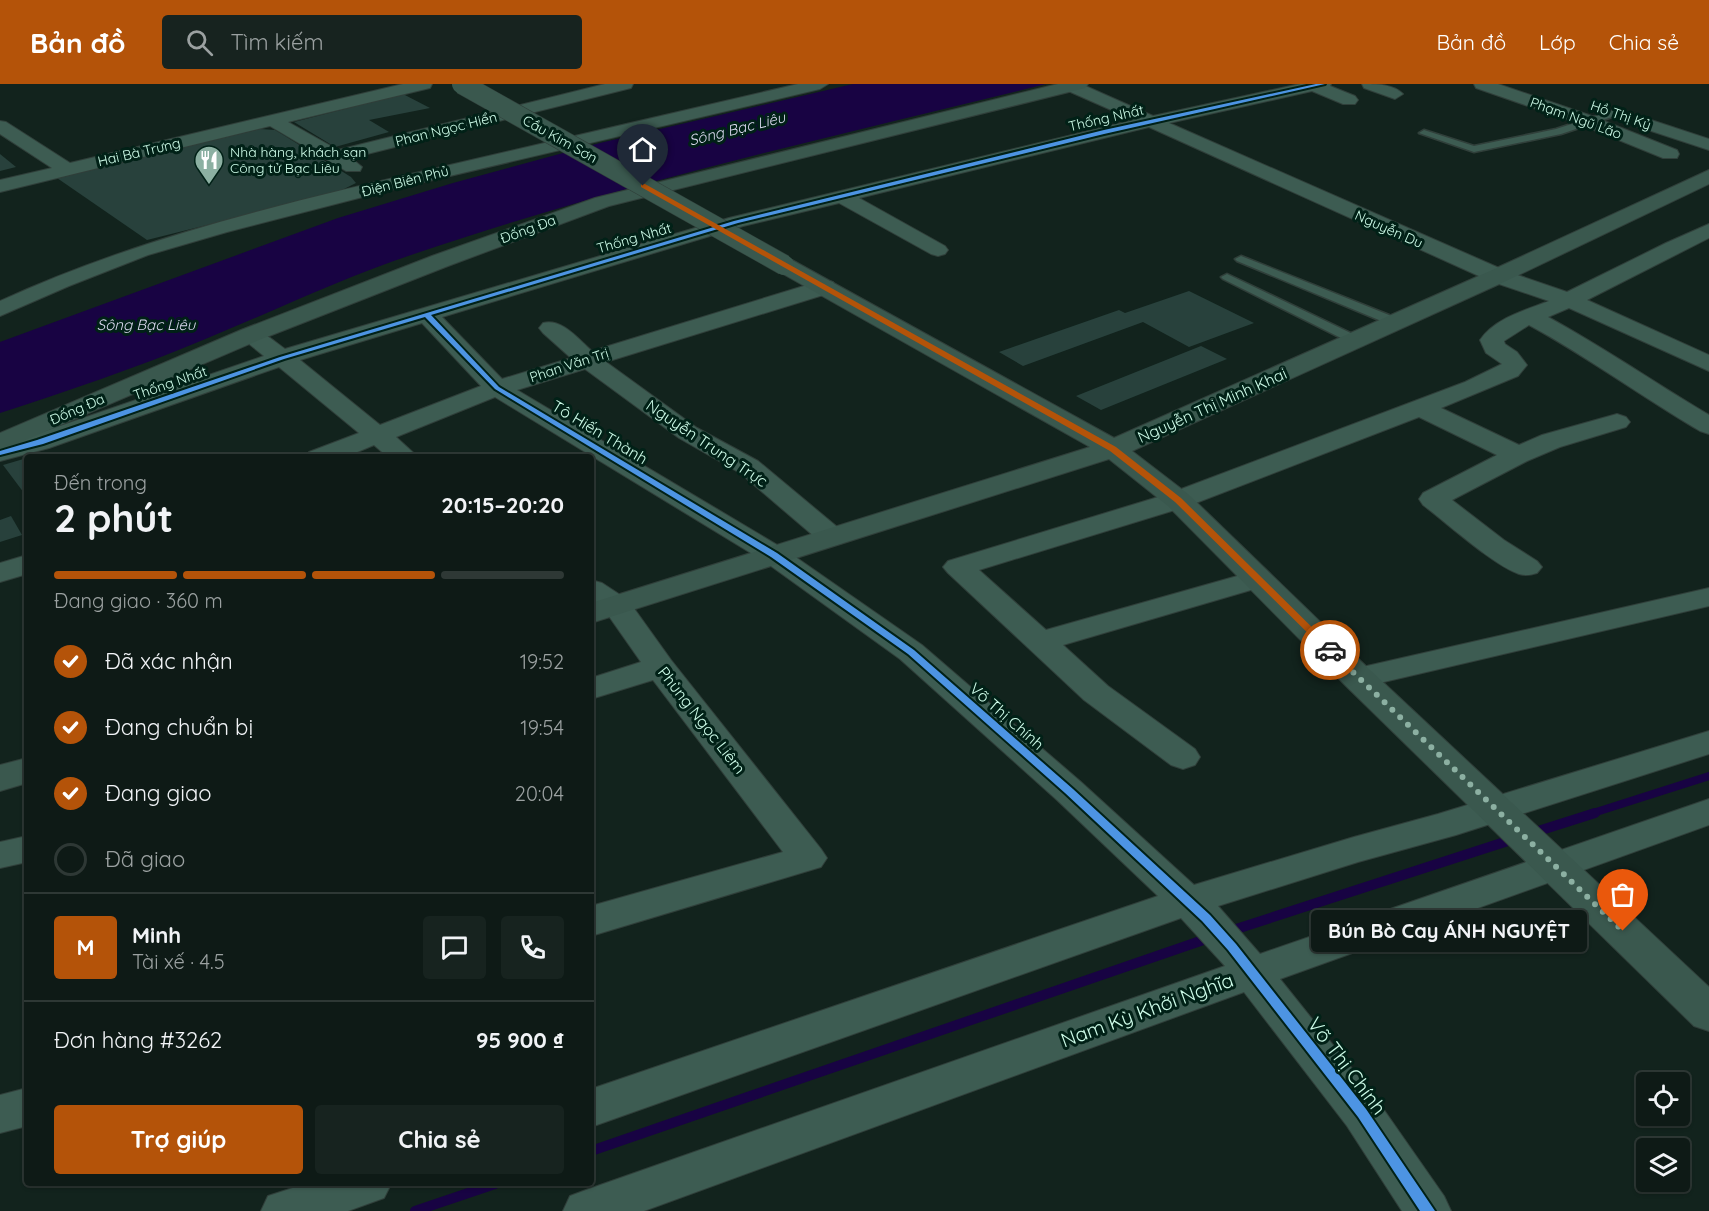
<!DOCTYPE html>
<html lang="vi">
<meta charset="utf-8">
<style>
:root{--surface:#0e1a16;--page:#17231f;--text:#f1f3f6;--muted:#9ba1a1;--line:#2e3835;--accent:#b45309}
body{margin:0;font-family:Quicksand,sans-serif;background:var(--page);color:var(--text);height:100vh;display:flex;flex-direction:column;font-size:22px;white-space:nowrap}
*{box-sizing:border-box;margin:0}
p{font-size:20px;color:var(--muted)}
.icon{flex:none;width:33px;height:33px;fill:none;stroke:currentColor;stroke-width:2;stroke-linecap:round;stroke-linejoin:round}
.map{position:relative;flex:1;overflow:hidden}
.sheet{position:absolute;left:24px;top:370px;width:570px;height:732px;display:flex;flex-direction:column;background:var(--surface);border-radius:6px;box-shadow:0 2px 4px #0004,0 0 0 2px var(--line)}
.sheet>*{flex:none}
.tools{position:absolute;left:1636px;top:988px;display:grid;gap:12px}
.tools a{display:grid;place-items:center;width:54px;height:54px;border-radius:6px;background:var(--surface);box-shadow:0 2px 4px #0004,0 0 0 2px var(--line);font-size:30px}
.pin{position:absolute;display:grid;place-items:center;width:51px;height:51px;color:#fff;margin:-62px -26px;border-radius:50% 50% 50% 0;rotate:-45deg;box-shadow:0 0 6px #0007}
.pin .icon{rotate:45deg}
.courier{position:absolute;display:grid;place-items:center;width:60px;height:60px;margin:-30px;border:4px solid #b45309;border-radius:50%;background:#fff;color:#222;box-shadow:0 2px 8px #0007}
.bubble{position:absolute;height:42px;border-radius:6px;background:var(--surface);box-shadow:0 2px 4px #0004,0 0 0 2px var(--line);font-size:20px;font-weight:800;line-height:42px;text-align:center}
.headline em{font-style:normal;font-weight:800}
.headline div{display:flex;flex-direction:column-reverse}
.headline{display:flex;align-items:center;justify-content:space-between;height:102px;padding:0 30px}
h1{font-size:39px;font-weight:800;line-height:45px}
.bar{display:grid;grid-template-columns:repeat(4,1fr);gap:9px 6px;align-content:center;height:72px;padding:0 30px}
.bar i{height:8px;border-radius:4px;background:var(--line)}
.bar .current{background:var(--accent)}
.bar p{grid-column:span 4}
.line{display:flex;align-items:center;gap:15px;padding:0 30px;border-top:2px solid var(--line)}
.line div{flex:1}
.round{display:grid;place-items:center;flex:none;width:63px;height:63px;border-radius:6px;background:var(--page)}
ol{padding:0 30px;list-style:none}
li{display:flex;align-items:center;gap:18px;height:66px}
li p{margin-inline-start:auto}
li .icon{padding:6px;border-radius:50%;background:var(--accent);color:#fff;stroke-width:4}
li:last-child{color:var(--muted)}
li i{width:33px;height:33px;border:3px solid var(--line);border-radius:50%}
.primary-button{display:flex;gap:12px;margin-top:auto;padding:12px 30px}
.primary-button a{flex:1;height:69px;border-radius:6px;background:var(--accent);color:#fff;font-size:24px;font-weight:800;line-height:69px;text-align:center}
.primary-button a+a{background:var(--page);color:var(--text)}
header{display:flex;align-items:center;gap:36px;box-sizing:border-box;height:84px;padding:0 30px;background:var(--accent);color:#fff}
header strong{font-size:28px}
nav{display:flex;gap:33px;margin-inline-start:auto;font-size:21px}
.search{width:420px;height:54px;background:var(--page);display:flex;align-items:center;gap:15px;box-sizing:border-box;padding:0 21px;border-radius:6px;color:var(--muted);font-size:22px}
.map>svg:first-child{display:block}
.water{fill:#180343}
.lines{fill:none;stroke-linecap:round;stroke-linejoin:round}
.stream-far1{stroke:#180343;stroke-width:8}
.stream{stroke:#180343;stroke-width:10}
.building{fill:#28413c}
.lane-casing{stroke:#303f3a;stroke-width:3}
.street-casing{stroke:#303f3a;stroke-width:2}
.secondary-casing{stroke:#303f3a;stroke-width:2}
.lane{fill:#3d5c52;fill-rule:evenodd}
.street{fill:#3d5c52;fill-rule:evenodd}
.secondary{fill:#3a584e;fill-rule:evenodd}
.secondary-bridge-casing{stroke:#303f3a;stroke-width:21;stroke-linecap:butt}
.secondary-bridge{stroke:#3a584e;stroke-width:20}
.cycleway-casing{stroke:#012117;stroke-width:4}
.cycleway{fill:#4d94e3;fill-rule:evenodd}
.route{fill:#b45309}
.done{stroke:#8cb0a2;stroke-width:6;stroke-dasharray:0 10.8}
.labels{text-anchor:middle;stroke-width:6;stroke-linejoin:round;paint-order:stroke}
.far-street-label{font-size:14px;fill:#cefce9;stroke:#012117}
.far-poi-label{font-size:14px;fill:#cefce9;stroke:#012117;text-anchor:start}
.far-water-label{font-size:15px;font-style:italic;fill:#d9d8ee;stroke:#012117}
.street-label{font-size:16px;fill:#cefce9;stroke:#012117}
.near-street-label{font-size:20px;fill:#cefce9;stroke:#012117}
</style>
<header>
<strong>Bản đồ</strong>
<div class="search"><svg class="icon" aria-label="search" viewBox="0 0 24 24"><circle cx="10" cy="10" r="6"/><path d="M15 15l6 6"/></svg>Tìm kiếm</div>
<nav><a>Bản đồ</a><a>Lớp</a><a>Chia sẻ</a></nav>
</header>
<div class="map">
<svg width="1709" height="1127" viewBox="0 0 1709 1127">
<rect width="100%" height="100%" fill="#12231d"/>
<path class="water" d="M853 0H1046C836 52 623 99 417 169 344 193 274 227 203 256 136 284 68 307 0 329V258L338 134 453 99 600 59Z"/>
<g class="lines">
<path class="stream-far1" d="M1590 730 1709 692"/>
<g class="stream">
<path d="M1532 749 1595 729"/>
<path d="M1227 848 1514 755"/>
<path d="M591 1067 1212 853"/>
<path d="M415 1127 495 1100"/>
</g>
</g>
<g class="building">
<path d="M403 10 430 24 369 36 389 48 335 63 294 38Z"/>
<path d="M260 45 275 46 285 52 351 93 356 99 342 106 307 116 147 156 57 94Z"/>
<path d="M0 70 16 83 0 87Z"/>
<path d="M1189 207 1254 239 1189 263 1143 238 1023 282 999 268 1119 226 1125 229Z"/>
<path d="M1201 262 1227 275 1101 326 1076 312Z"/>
<path d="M27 374V413L3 381Z"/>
<path d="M11 432 22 451 0 458V436Z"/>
</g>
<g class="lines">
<g class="lane-casing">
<g id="lane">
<path d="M1615 26 1618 27V31L1561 50 1474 68 1419 49 1424 46 1474 62 1556 45Z"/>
<path d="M1241 172 1399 235 1401 238 1399 241H1391L1237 177 1235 175Z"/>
<path d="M1227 190 1359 253 1361 256 1355 260 1351 259 1223 195 1221 193Z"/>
</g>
</g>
<g class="street-casing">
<g id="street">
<path d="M403 0H432L430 4 288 38 338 66 605 0H633L631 4 351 74 362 83 360 87H346L270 42 0 108V96L52 84 0 50V37L6 38 70 79Z"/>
<path d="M798 0H828L820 5 386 107 227 148 148 171 69 202 0 232V217C140 153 288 118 437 84 557 56 678 28 798 0Z"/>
<path d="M1065 0H1081L1153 32 1300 0H1331L1330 2 1355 12 1358 16 1355 20H1343L1312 7 1169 39 1506 187 1567 208 1666 159 1709 140V154L1587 216 1709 271V287L1569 224 1548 233C1603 263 1655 299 1709 331V350L1700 347C1642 313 1588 273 1529 241L1504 257 1505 260 1517 268 1527 281 1518 292 1441 324 1519 361 1542 351 1617 330 1626 333 1630 338 1626 343 1560 363 1527 377 1452 416 1504 456 1537 477 1542 483 1537 489C1531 491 1526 492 1519 490 1493 481 1447 439 1423 421L1419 415 1423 409 1497 371 1419 333 1188 422 979 486 1046 546 1248 489 1258 486 1268 489 1273 495 1268 501 1063 561 1108 602 1195 665 1200 673 1195 681 1183 685 1171 681 1084 616 948 489 943 483 948 477 1168 410 1465 298 1502 280 1486 269 1480 256C1495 234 1526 226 1549 217L1490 197 1149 43 859 114 945 162 948 166 945 170 938 172 931 170 839 119 743 142 442 233 502 295 571 274 543 249 539 244 543 239C562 234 578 255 592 267L817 198 825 196 833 198 836 203 833 208 606 278 697 344 758 377 842 447 846 453 842 459 832 462 822 459 740 389 679 354 585 285 517 306 784 465 922 561 1081 698 1194 801 1354 753 1438 730 1709 647V670L1456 751 1358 778 1218 822 1260 870 1709 715V741L1280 895 1377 1016 1444 1112 1451 1127H1402L1347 1042 1244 908 644 1127H563L570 1112 586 1106 1225 882 1181 834 591 1043V1005L1158 812 1057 716 900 575 764 477 495 313 396 353 419 374H389L374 361 343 374H305L309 368 359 349 279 283 49 364 0 377V361L31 352 264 272 238 251 242 246C259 242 272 256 285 265L729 134 1134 36 1066 6ZM422 239 481 302 380 341 300 276Z"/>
<path d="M1362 0C1376 0 1393 0 1403 10L1395 15 1364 4Z"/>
<path d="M1474 0H1498L1589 31 1677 66 1679 70 1677 74H1663L1577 39 1476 4Z"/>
<path d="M1642 33 1709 55V66L1636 42 1633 38 1636 34Z"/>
<path d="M27 471V490L0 498V479Z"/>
<path d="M591 496 602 499 628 516 671 576 821 765 827 774 821 783 591 852V822L783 768 653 596 591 615V594L641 578 606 528 591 518Z"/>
<path d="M1709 504V522L1358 604 1347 601 1342 594 1347 587 1358 584Z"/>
<path d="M27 752V778L0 784V758Z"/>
<path d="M27 1004V1042L0 1049V1011Z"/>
<path d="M305 1100H391L384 1114 348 1127H261L268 1112Z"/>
</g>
</g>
<g class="secondary-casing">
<g id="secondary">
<path d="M1058 0H1088L1085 4 609 122 448 182 259 256 0 367V349L241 246 432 172 595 114Z"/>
<path d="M1709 86V100L1506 197 1132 367 1188 410 1370 586 1709 903V947L1694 942 1346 602 1168 422 1109 375 591 539V519L1090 363 776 186 773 181 776 176 784 174 792 176 1114 354 1490 187Z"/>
<path d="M27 674V699L0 707V681Z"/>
</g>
</g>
<use href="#lane" class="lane"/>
<use href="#street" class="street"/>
<use href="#secondary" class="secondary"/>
<g class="secondary-bridge-casing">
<path id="secondary-bridge" d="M462 0 784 181"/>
</g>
<use href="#secondary-bridge" class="secondary-bridge"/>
<g class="cycleway-casing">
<path id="cycleway" d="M1316 0H1325L1104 50 738 139 431 231 499 303 777 469 914 566 1073 705 1210 831 1236 860 1366 1025 1435 1127H1420L1358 1033 1228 866 1202 837 1065 709 908 570 771 473 495 305 425 233 284 275 43 360 0 371V367L37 356 280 273 734 137 1104 46Z"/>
</g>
<use href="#cycleway" class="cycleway"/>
</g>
<path class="route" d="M641 100H645L1116 363 1181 414 1333 564V568H1327L1175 418 1110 367 641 103Z"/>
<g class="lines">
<path class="done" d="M1330 566 1623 847"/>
</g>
<defs>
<g id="restaurant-pin" transform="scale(1.5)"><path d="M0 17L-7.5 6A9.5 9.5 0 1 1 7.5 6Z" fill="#8cb0a2" stroke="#012117"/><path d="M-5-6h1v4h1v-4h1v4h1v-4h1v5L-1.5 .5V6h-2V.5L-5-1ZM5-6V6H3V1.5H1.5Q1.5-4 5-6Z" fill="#fff"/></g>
</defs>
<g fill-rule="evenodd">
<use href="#restaurant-pin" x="209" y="76"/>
</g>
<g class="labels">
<g class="far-street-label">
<text transform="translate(1621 31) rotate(19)" y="5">Hồ Thị Kỷ</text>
<text transform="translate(1106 34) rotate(-13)" y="5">Thống Nhất</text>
<text transform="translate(1576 34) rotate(20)" y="5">Phạm Ngũ Lão</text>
<text transform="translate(446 45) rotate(-14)" y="5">Phan Ngọc Hiển</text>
<text transform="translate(560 55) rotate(29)" y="5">Cầu Kim Sơn</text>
<text transform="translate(139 68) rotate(-13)" y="5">Hai Bà Trưng</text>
<text transform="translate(405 97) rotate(-14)" y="5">Điện Biên Phủ</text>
<text transform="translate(528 145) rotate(-20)" y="5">Đống Đa</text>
<text transform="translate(1389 145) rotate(24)" y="5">Nguyễn Du</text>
<text transform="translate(634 154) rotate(-16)" y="5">Thống Nhất</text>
<text transform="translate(569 281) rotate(-18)" y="5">Phan Văn Trị</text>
<text transform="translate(170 299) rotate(-19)" y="5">Thống Nhất</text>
<text transform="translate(77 325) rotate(-23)" y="5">Đống Đa</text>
</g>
<g class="far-poi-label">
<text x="230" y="73">Nhà hàng, khách sạn<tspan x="230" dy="16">Công tử Bạc Liêu</tspan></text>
</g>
<g class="far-water-label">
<text transform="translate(737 45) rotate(-14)" y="5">Sông Bạc Liêu</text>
<text x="146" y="246">Sông Bạc Liêu</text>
</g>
<g class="street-label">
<text transform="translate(1212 321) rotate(-24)" y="6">Nguyễn Thị Minh Khai</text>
<text transform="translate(600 348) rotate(31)" y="6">Tô Hiến Thành</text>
<text transform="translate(707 359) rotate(34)" y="6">Nguyễn Trung Trực</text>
<text transform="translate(1007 632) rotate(41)" y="6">Võ Thị Chính</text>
<text transform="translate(702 636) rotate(52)" y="6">Phùng Ngọc Liêm</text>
</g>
<g class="near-street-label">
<text transform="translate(1147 926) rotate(-20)" y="7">Nam Kỳ Khởi Nghĩa</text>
<text transform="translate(1347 982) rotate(53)" y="7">Võ Thị Chính</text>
</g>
</g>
</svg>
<div class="tools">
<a><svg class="icon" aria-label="locate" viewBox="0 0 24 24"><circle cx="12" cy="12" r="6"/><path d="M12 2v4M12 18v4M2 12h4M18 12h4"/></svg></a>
<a><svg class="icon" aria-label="layers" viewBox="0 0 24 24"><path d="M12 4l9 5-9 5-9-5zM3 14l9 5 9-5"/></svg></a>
</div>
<div class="pin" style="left:1623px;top:847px;background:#ea580c"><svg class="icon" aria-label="bag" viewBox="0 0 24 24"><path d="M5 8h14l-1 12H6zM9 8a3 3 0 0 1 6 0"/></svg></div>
<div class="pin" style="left:643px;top:102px;background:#1f2937"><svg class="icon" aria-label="home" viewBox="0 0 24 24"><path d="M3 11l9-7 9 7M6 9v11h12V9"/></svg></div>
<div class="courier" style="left:1330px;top:566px"><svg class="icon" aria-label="car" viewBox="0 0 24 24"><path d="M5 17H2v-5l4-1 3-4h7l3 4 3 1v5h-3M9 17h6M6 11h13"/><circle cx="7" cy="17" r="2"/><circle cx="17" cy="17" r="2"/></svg></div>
<div class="bubble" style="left:1311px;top:826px;width:276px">Bún Bò Cay ÁNH NGUYỆT</div>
<section class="sheet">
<div class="headline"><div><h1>2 phút</h1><p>Đến trong</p></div><em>20:15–20:20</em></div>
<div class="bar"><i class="current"></i><i class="current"></i><i class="current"></i><i></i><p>Đang giao · 360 m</p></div>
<ol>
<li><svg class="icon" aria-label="check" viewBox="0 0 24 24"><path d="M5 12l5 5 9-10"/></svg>Đã xác nhận<p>19:52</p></li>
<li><svg class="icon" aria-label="check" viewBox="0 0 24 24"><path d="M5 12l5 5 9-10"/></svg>Đang chuẩn bị<p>19:54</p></li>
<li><svg class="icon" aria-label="check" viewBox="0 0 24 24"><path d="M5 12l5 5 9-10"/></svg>Đang giao<p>20:04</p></li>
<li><i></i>Đã giao</li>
</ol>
<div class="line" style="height:108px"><b class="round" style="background:var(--accent);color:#fff">M</b><div><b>Minh</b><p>Tài xế · 4.5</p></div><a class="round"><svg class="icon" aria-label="chat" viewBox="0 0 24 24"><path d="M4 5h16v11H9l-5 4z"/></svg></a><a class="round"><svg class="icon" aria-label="phone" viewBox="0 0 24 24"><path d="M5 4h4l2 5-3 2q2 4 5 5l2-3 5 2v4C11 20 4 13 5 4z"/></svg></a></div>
<div class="line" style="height:78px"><div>Đơn hàng #3262</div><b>95 900 ₫</b></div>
<div class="primary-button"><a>Trợ giúp</a><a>Chia sẻ</a></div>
</section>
</div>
